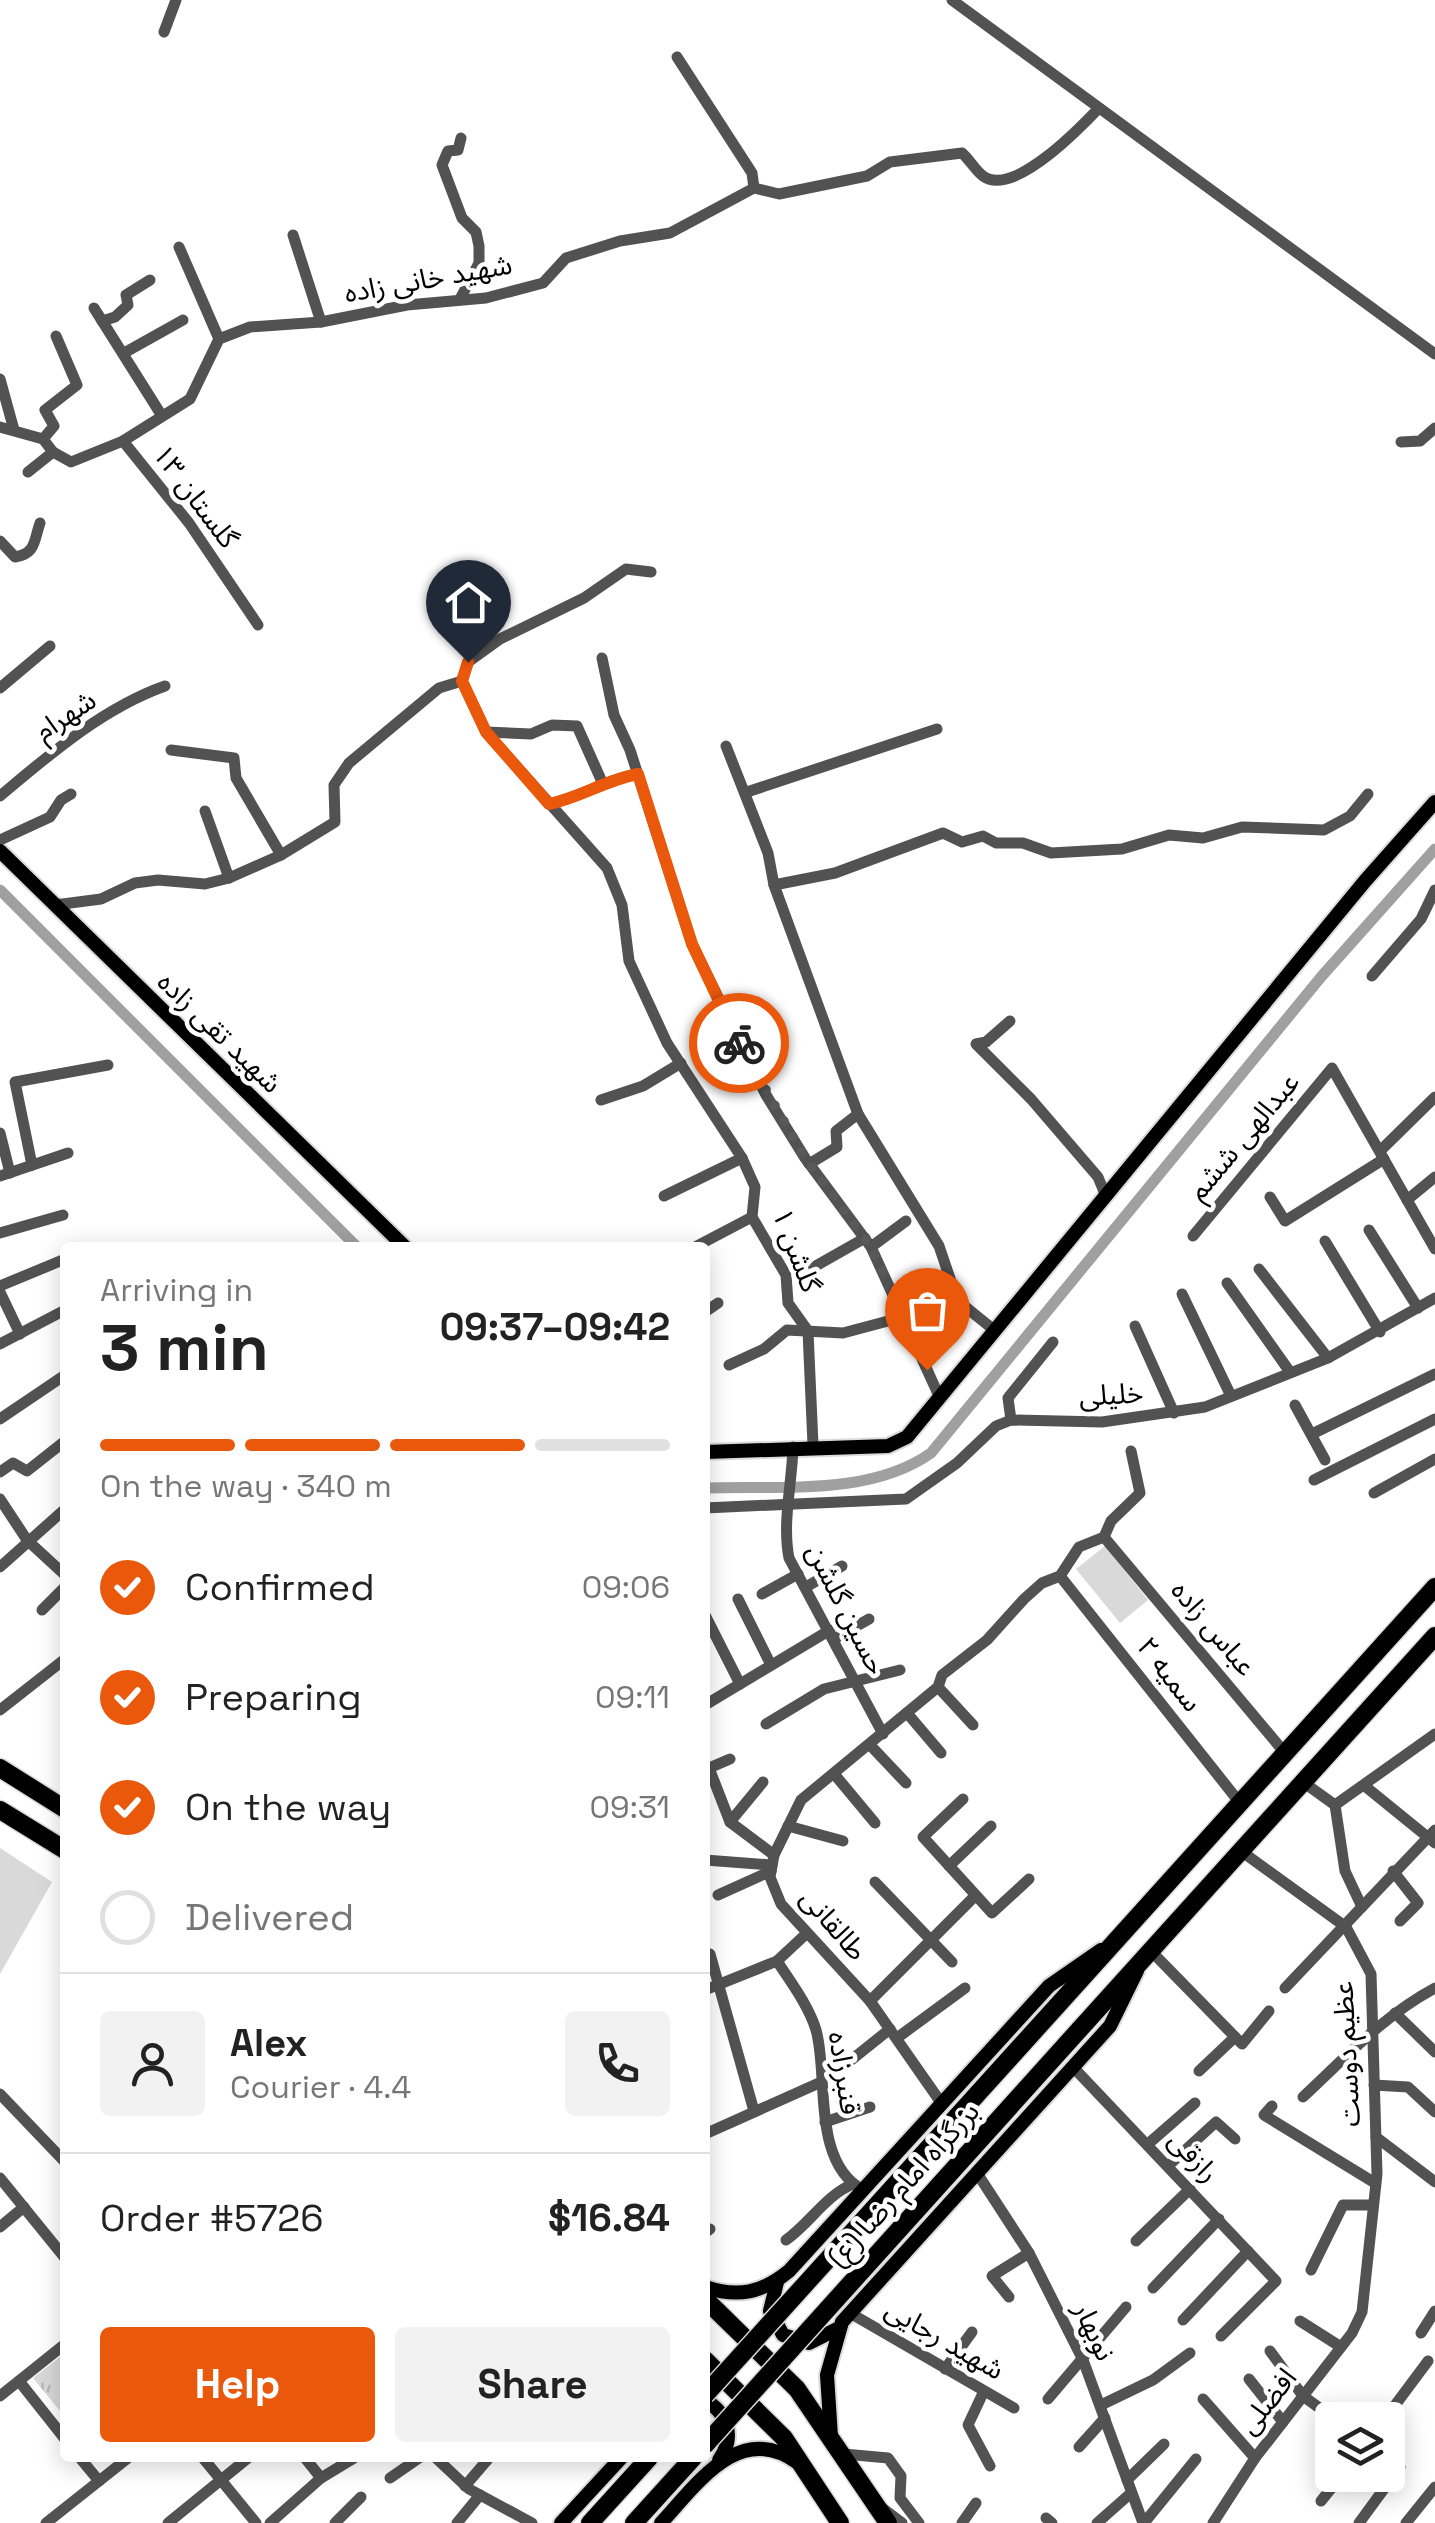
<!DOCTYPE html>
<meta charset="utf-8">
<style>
:root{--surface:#fff;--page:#f2f2f2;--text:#222;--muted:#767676;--line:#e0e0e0;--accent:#ea580c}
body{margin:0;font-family:"Space Grotesk","Noto Sans Arabic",sans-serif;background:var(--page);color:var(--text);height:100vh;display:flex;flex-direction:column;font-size:38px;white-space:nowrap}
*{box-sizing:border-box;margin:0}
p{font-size:32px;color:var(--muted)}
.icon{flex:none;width:55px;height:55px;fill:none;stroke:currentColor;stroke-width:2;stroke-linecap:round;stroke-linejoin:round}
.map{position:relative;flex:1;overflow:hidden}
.panel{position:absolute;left:60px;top:1242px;width:650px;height:1220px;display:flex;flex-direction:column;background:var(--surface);border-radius:10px;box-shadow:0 5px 25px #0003}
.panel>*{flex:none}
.controls{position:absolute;left:1315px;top:2402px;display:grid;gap:20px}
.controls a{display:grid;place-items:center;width:90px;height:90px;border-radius:10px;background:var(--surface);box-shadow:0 5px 25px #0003;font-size:50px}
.pin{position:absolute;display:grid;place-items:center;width:85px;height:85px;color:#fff;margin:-102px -42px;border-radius:50% 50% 50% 0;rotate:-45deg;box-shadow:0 0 10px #0007}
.pin .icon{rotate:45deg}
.courier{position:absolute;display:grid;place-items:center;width:100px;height:100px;margin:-50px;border:8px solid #ea580c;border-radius:50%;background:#fff;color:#222;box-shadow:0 2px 12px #0007}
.summary em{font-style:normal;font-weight:800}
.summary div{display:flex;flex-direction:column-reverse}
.summary{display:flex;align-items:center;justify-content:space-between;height:170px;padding:0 40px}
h1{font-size:65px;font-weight:800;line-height:75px}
.bar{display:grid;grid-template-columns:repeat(4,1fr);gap:15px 10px;align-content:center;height:120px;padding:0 40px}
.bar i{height:12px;border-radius:8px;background:var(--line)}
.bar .active{background:var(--accent)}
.bar p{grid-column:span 4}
.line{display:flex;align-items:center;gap:25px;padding:0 40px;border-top:2px solid var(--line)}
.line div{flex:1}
.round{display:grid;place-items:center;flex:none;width:105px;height:105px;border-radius:10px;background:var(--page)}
ol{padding:0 40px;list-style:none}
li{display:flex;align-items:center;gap:30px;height:110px}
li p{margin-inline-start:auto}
li .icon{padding:10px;border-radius:50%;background:var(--accent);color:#fff;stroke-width:4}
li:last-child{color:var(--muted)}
li i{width:55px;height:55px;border:5px solid var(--line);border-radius:50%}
.button{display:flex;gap:20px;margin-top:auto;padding:20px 40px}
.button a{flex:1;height:115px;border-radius:10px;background:var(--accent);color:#fff;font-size:40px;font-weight:800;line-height:115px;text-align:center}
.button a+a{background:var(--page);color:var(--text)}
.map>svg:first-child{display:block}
.grass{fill:#d9d9d9}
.park{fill:url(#park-tufts)}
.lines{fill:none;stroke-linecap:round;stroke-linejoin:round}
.canal{stroke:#a0a0a0;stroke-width:11}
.major-casing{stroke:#dbdbdb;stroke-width:18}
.highway-casing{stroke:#dbdbdb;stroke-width:21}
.minor{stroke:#525252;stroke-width:11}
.major{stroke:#000;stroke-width:14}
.highway{stroke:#000;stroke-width:18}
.highway-bridge-casing{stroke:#dbdbdb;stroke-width:21;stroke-linecap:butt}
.highway-bridge{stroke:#000;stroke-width:18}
.done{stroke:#595959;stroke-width:10;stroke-dasharray:0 18}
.route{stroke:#ea580c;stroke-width:12}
.labels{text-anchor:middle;stroke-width:9;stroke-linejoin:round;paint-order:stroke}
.street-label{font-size:28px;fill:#000;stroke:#fff}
</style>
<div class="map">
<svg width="1435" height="2523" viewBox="0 0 1435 2523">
<defs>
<pattern id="park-tufts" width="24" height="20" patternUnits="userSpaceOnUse" patternTransform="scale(2.5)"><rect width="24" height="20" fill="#d9d9d9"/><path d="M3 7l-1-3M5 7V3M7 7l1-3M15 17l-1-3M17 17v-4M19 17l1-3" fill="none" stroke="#b8b8b8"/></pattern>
</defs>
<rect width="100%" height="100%" fill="#fff"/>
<g class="grass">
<path d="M1105 1546 1148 1600 1120 1623 1076 1569Z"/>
<path d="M0 1848 52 1882 0 1974Z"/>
</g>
<path class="park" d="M65 2353V2417L33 2378Z"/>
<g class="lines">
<g class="canal">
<path d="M0 890 358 1248"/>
<path d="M705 1488C778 1485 869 1497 931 1453L1321 977 1435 849"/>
</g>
<g class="major-casing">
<g id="major">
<path d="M0 851 406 1248"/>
<path d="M705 1452 888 1446 907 1437 1365 881 1435 802"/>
<path d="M777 2282 770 2311 783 2335 809 2343 837 2329"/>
<path d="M705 2287C738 2298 762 2293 789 2271L1049 1986 1101 1950"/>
<path d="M705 2400C729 2414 735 2438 719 2460"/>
<path d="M831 2437 827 2375 842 2322 1110 2026 1137 1971"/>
<path d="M561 2523 621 2458"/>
<path d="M661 2523C697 2484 740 2420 798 2463"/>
</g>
</g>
<g class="highway-casing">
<g id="highway">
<path d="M0 1768 65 1809"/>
<path d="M0 1810 65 1850"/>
<path d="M1056 2007 1435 1587"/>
<path d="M1079 2030 1435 1636"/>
<path d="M705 2299 797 2389 888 2523"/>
<path d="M705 2360 784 2438 840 2523"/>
<path d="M590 2523 649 2458"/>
<path d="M634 2523 693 2458"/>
</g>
</g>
<g class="minor">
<path d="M952 0 1435 354"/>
<path d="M164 32 176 0"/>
<path d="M677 57 752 173 754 188"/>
<path d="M293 235 321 322"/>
<path d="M179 247 219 339"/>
<path d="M460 299 479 263V246L476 232 462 218 442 165 448 151 458 150 461 138"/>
<path d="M94 308 162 416"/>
<path d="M102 321 115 317 128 305 126 295 150 280"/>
<path d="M124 353 183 320"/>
<path d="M0 379 14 430"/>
<path d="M0 427 43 439 53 452 71 462 123 441 190 399 219 339 250 327 321 322 407 305 486 298 543 283 566 258 620 241 670 233 754 188 779 194 867 176 890 162 962 153C969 159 976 171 983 176 1013 198 1080 128 1099 108"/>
<path d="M43 439 54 426 45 410 77 385 56 336"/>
<path d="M123 441 189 523 258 625"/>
<path d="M1401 442 1420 441 1435 428"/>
<path d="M28 472 53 452"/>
<path d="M0 541 15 557C36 554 34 540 40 523"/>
<path d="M602 658 614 715 630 750 692 944 766 1095 805 1158 871 1247 939 1396"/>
<path d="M462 681 486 732 607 868 622 905 629 961 667 1043 742 1158 755 1187 752 1217 786 1275 788 1303 808 1331 813 1445"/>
<path d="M0 688 50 646"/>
<path d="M486 732 531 734 552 725 577 726 603 784"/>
<path d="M726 746 768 853 774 885"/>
<path d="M171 750 234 758 236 778 281 855"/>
<path d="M747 792 937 729"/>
<path d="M0 796C50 754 103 708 165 686"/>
<path d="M549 804C582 797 605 780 637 774"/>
<path d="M205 811 229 878"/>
<path d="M0 840 50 817 61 800 71 794"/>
<path d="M55 905 101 899 135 883 158 880 205 884 229 878 281 855 335 822 334 785 349 763 439 688 462 681 468 662 500 639 584 598 626 569 651 572"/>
<path d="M1372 976 1421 919 1435 890"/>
<path d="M1010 1021 986 1042 976 1044 1031 1099 1098 1177 1105 1194"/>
<path d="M601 1100 643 1086 681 1063"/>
<path d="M858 1114 939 1246 958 1302"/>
<path d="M0 1133 10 1173"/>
<path d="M1380 1151 1435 1097"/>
<path d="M809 1164 837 1147 836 1131 858 1114 774 885 835 873 943 833 962 842 983 836 996 843H1023L1051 853 1122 849 1169 835 1203 838 1242 827 1324 830 1350 816 1368 794"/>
<path d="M32 1165 15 1082 108 1065"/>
<path d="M0 1176 68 1153"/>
<path d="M664 1196 742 1158"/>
<path d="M1270 1197 1285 1221 1384 1159"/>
<path d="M1407 1200 1435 1177"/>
<path d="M1369 1230 1418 1308"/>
<path d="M0 1233 63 1215"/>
<path d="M1193 1236 1332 1068 1435 1249"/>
<path d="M1325 1241 1380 1332"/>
<path d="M871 1247 906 1221"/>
<path d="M693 1248 752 1217"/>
<path d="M1259 1269 1328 1358"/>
<path d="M805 1272 865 1238"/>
<path d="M1227 1283 1290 1372"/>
<path d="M0 1286 65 1259"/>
<path d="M941 1287 994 1330"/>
<path d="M0 1292 20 1334"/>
<path d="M1182 1294 1231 1396"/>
<path d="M705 1312 718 1303"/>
<path d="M1135 1326 1174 1413"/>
<path d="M0 1344 65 1310"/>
<path d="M729 1365 764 1349 787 1330 843 1333 903 1317"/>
<path d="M1295 1405 1325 1460"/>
<path d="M0 1419 65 1375"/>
<path d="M1011 1420 1008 1398 1053 1342"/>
<path d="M1312 1434 1435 1374"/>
<path d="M793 1447C792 1484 782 1523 789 1558L883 1734"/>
<path d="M0 1472 13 1463 27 1471 65 1441"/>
<path d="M1314 1480 1435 1419"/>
<path d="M1374 1493 1435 1459"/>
<path d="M0 1499 27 1540 65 1575"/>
<path d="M705 1508 906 1499 957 1463 996 1426 1011 1420 1102 1422 1205 1407 1328 1358 1435 1298"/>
<path d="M1104 1537 1285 1753"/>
<path d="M0 1567 65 1509"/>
<path d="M1060 1576 1240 1803"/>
<path d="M806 1587 842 1566"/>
<path d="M762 1594 798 1574"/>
<path d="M738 1599 771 1665"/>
<path d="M42 1610 65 1587"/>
<path d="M705 1615 740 1684"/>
<path d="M834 1639 869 1619"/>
<path d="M938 1687 973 1725"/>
<path d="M705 1705 830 1630"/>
<path d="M0 1710 65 1659"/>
<path d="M907 1713 941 1753"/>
<path d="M766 1724 824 1689 900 1670"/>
<path d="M870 1745 906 1783"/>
<path d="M730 1759 709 1768 730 1822 774 1855"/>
<path d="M835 1775 875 1823"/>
<path d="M1303 1782 1335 1805 1435 1734"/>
<path d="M1366 1787 1435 1843"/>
<path d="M963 1799 923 1837 992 1913 1029 1879"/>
<path d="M1335 1805 1345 1871 1362 1907"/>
<path d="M730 1822 763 1782"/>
<path d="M788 1826 843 1841"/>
<path d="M705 1860 772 1865"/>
<path d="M949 1866 991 1826"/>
<path d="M1393 1871 1418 1903 1400 1921"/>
<path d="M875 1882 952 1962"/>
<path d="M718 1895 771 1871"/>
<path d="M1151 1951 1242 2044 1269 2011"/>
<path d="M710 1954 754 2111"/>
<path d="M777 1961C790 1981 809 2006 816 2030 829 2075 811 2162 863 2190"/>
<path d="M1285 1988 1435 1830"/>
<path d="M705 1990 777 1961 806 1934"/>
<path d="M870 2001 975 1896"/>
<path d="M1395 2013 1435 2052"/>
<path d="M897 2038 965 1988"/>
<path d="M850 2061 890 2029"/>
<path d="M1073 2067 1276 2281 1221 2336"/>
<path d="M1199 2071 1235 2037"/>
<path d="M1374 2085 1408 2087 1435 2112"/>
<path d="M0 2094 65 2162"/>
<path d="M1303 2097C1345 2058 1384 2015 1435 1988"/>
<path d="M942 2104 870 2001 781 1904 770 1877 774 1855 801 1800 938 1687 942 1675 987 1640 1024 1599 1042 1583 1060 1576 1079 1547 1104 1537 1111 1521 1140 1493 1131 1451"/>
<path d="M1272 2106 1264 2115 1375 2183"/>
<path d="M825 2122 870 2107"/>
<path d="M705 2134 819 2083"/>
<path d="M1376 2137 1435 2182"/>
<path d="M1148 2144 1195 2103"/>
<path d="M1169 2165 1216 2122 1235 2139"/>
<path d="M977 2173 1029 2253 1083 2360 1143 2523"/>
<path d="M0 2178 65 2258"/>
<path d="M0 2227 24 2207"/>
<path d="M705 2233 710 2229"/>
<path d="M786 2240C810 2223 826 2195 853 2184"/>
<path d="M1136 2241 1190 2189"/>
<path d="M1311 2270 1343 2205H1372"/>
<path d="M1153 2288 1219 2219"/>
<path d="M1009 2297 992 2276 1029 2253"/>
<path d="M850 2313 1014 2408"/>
<path d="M1183 2320 1248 2251"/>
<path d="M1300 2321 1341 2347"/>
<path d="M1421 2333 1435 2311"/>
<path d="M1270 2351 1303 2396 1336 2420"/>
<path d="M945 2369 972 2332"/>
<path d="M1249 2379 1283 2422"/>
<path d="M19 2381 65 2439"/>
<path d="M984 2391 968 2425 990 2466"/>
<path d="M0 2396 65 2344"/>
<path d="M1048 2399 1126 2307"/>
<path d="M1203 2399 1255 2458"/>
<path d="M1101 2405 1153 2380 1190 2353"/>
<path d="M1384 2420 1428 2361"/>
<path d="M1079 2447 1105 2418"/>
<path d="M844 2454 888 2458 901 2476 900 2498 919 2523"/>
<path d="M80 2458 99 2481"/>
<path d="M203 2458 256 2523"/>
<path d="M305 2458 321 2478"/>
<path d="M436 2458 469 2489 532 2523"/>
<path d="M390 2478 419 2458"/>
<path d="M1127 2480 1164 2444"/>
<path d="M465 2486 489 2458"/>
<path d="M1321 2501 1342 2475"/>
<path d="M878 2505 902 2523"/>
<path d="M1046 2518 1052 2523"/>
<path d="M46 2523 128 2458"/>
<path d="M168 2523 248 2458"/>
<path d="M270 2523 321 2478 354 2458"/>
<path d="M335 2523 361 2497"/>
<path d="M457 2523 480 2495"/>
<path d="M962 2523 976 2503"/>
<path d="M1097 2523 1131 2493"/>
<path d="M1144 2523 1196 2459"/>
<path d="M1213 2523 1255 2458 1352 2333 1362 2312 1377 2174 1371 1974 1346 1927 1241 1851"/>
<path d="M1359 2523 1400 2467 1388 2458"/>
<path d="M1406 2523 1435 2487"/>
</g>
<use href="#major" class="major"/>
<use href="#highway" class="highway"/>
<g class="highway-bridge-casing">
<g id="highway-bridge">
<path d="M705 2395 1056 2007"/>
<path d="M705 2445 1079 2030"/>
</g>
</g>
<use href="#highway-bridge" class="highway-bridge"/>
</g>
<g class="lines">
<path class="done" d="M739 1043 805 1158 871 1247 927 1370"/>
<path class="route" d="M468 662 462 681 486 732 549 804C582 797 605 780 638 774L692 944 739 1043"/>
</g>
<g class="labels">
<g class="street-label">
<text transform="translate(428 278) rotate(-10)" y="10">شهید خانی زاده</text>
<text transform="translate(196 496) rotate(53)" y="10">گلستان ۱۳</text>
<text transform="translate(65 715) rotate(-34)" y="10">شهرام</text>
<text transform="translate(220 1032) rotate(44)" y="10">شهید تقی زاده</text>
<text transform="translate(1243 1136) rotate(-50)" y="10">عبدالهی ششم</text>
<text transform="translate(797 1250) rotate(69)" y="10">گلشن ۱</text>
<text transform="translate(1111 1394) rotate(-3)" y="10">خلیلی</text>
<text transform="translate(847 1609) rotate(63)" y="10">حسین گلشن</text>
<text transform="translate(1214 1628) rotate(50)" y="10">عباس زاده</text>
<text transform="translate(1170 1674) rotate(52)" y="10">سمیه ۲</text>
<text transform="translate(834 1924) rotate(49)" y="10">طالقانی</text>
<text transform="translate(1346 2054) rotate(-93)" y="10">عظیم دوست</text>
<text transform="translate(845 2073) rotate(81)" y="10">قنبرزاده</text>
<text transform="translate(1194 2156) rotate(47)" y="10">رازقی</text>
<text transform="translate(903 2184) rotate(-48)" y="10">بزرگراه امام رضا (ع)</text>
<text transform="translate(1095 2331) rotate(65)" y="10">نوبهار</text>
<text transform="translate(945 2339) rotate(30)" y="10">شهید رجایی</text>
<text transform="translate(1267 2401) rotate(-52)" y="10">افضلی</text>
</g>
</g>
</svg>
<div class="controls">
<a><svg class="icon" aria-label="layers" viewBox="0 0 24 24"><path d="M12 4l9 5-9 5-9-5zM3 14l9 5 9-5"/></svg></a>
</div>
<div class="pin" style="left:927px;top:1370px;background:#ea580c"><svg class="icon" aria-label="bag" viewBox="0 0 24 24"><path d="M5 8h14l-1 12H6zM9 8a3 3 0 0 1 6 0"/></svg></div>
<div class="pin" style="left:468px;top:662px;background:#1f2937"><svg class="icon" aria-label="home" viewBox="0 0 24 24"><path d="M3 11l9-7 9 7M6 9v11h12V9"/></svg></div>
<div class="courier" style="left:739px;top:1043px"><svg class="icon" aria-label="bike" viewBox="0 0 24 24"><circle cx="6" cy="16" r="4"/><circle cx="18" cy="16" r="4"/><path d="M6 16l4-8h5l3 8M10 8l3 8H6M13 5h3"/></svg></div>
<section class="panel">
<div class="summary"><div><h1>3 min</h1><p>Arriving in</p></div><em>09:37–09:42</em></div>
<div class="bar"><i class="active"></i><i class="active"></i><i class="active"></i><i></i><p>On the way · 340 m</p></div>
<ol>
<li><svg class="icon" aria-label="check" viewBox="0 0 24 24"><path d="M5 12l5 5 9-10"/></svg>Confirmed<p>09:06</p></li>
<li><svg class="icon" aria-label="check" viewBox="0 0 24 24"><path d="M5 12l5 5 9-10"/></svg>Preparing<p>09:11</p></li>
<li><svg class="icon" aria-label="check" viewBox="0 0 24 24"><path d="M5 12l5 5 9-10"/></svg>On the way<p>09:31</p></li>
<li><i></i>Delivered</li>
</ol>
<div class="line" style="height:180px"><a class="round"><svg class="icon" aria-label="person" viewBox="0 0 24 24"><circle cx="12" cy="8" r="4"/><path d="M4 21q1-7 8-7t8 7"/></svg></a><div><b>Alex</b><p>Courier · 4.4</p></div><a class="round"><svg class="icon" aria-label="phone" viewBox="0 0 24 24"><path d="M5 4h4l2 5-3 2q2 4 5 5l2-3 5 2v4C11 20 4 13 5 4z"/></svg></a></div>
<div class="line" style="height:130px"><div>Order #5726</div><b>$16.84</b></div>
<div class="button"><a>Help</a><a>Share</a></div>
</section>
</div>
